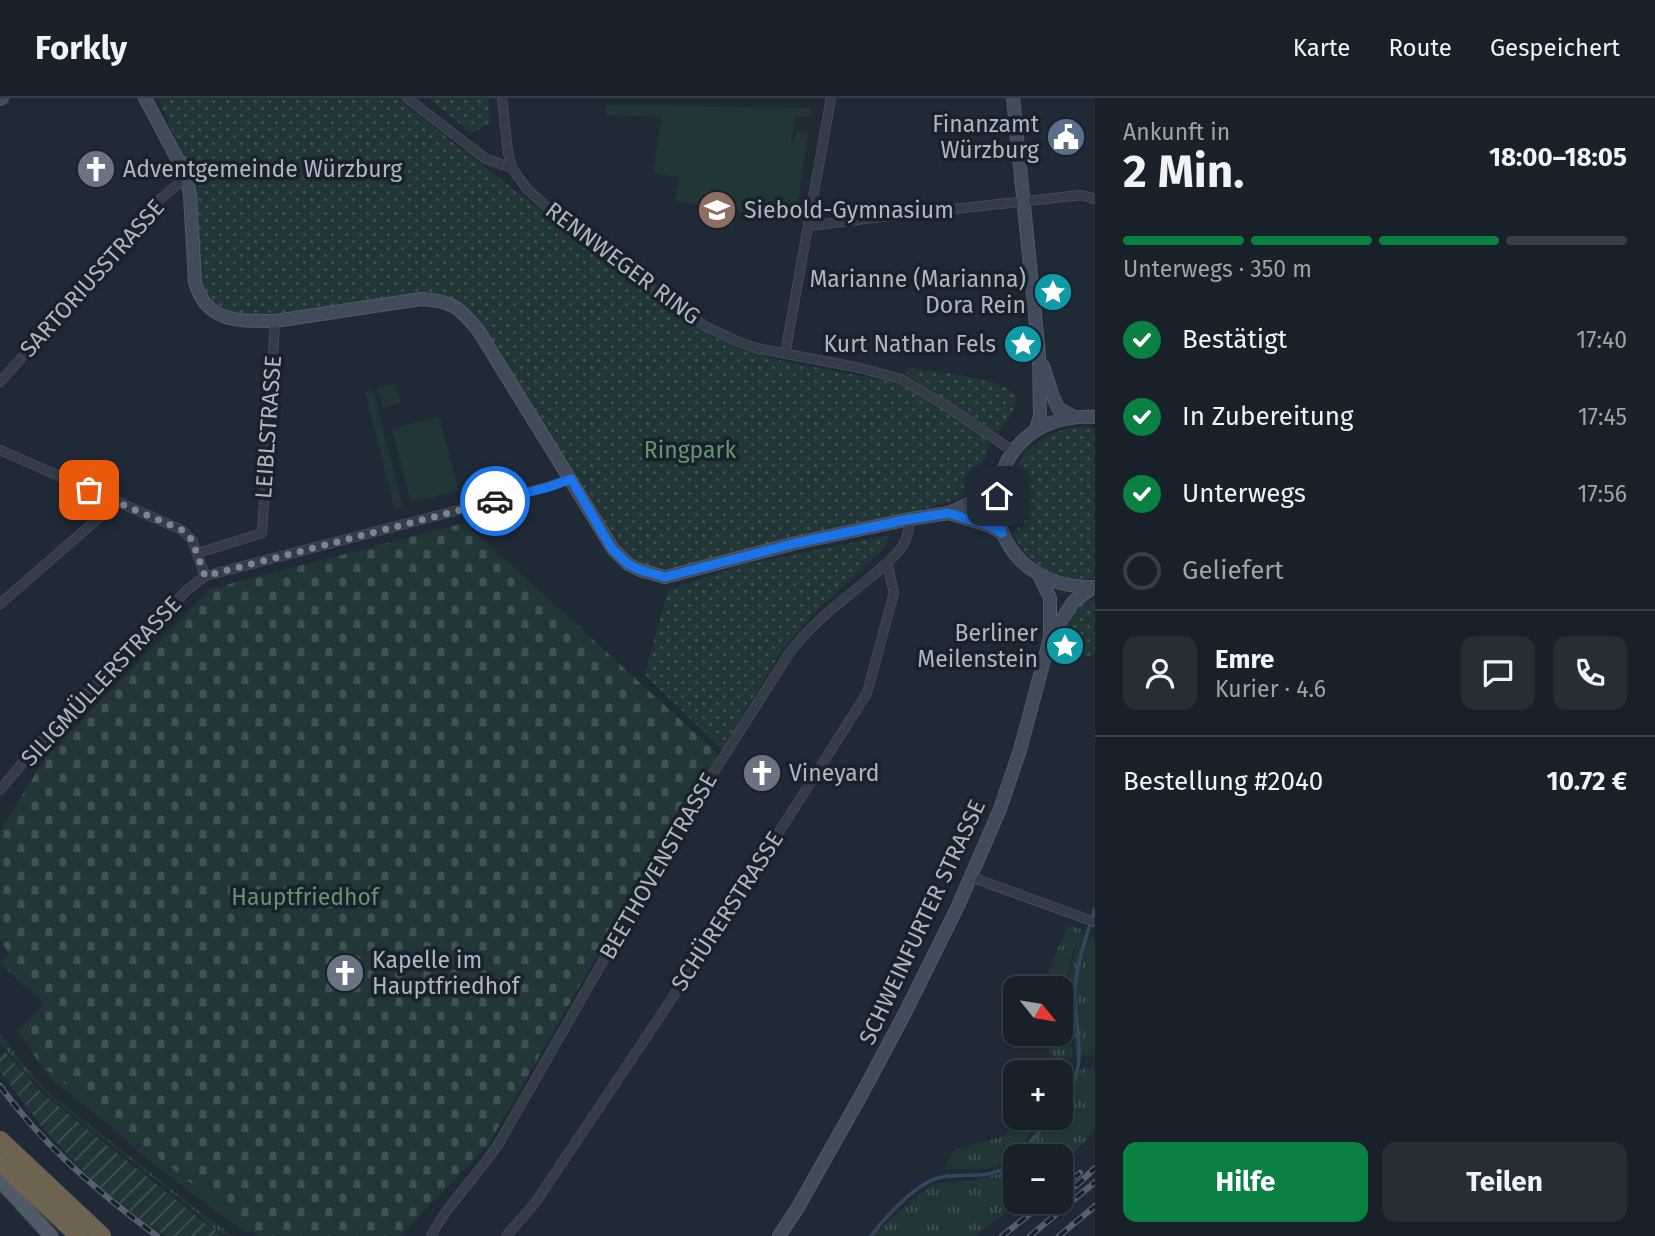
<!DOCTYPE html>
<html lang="de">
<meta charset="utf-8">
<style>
:root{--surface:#182029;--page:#252d35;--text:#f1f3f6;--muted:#9fa3a8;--line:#363e46;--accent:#0b8043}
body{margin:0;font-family:"Fira Sans",sans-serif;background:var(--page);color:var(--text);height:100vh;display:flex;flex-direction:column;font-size:26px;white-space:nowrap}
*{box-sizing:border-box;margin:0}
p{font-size:23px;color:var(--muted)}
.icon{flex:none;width:38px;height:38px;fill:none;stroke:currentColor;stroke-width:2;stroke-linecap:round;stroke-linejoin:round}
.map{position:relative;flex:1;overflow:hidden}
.sheet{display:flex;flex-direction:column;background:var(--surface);width:560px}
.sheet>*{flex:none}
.needle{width:46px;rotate:120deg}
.tools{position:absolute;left:1003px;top:878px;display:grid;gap:14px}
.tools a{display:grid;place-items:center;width:70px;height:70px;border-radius:14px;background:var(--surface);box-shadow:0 2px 5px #0004,0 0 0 2px var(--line);font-size:35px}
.pin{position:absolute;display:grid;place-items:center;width:60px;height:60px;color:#fff;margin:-30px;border-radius:14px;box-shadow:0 4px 10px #0006}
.courier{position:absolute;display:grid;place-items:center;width:70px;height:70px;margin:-35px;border:5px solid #1a73e8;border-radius:50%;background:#fff;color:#222;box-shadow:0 2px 9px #0007}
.summary em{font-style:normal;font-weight:700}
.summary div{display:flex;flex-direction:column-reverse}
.summary{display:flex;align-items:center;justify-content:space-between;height:119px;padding:0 28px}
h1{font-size:46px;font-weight:700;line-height:52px}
.bar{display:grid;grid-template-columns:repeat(4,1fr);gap:10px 7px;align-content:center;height:84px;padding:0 28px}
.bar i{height:9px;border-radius:5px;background:var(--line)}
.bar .active{background:var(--accent)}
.bar p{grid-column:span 4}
.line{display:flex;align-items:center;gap:18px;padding:0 28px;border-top:2px solid var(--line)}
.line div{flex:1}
.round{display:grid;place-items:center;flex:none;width:74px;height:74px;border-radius:14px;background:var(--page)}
ol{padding:0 28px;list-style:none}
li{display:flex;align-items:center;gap:21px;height:77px}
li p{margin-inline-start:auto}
li .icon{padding:7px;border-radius:50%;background:var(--accent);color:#fff;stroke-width:4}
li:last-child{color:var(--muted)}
li i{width:38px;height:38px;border:4px solid var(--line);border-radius:50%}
.action{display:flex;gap:14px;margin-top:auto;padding:14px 28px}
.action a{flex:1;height:80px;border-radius:14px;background:var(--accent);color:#fff;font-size:28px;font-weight:700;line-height:80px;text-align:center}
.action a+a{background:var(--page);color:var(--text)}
header{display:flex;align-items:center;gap:42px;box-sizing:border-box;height:98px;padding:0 35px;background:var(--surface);border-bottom:2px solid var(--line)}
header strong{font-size:33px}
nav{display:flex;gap:38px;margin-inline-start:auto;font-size:24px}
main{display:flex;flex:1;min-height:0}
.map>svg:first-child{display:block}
.grass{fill:url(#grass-tufts)}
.cemetery{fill:url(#cemetery-stones)}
.park{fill:url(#park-dots)}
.garden{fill:url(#garden-furrows)}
.pitch{fill:#223638}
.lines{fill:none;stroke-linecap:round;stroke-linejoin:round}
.stream{stroke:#33465f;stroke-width:3.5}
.street-casing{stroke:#515a65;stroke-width:10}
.secondary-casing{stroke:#515a65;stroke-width:14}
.primary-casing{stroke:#3d4551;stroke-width:16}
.highway-casing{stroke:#3e4752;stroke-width:19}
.street{stroke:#333c48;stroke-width:9}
.secondary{stroke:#414b5b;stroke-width:12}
.primary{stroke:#515b68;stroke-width:14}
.highway{stroke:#6e6250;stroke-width:18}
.rail-casing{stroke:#55606f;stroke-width:6}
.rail{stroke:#19212c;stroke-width:3.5;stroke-dasharray:10;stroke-linecap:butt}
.done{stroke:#7c8693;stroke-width:7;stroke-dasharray:0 12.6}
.route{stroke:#1a73e8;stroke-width:9}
.labels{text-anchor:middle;stroke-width:7;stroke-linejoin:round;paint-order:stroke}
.poi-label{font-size:23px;fill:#adb7c4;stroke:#19212c;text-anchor:end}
.street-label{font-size:23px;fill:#adb7c4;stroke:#19212c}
.park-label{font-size:23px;fill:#65956f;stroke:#19212c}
</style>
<header>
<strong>Forkly</strong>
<nav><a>Karte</a><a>Route</a><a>Gespeichert</a></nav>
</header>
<main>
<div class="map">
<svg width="1095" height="1138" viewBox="0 0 1095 1138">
<defs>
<pattern id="grass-tufts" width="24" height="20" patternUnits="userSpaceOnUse" patternTransform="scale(1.75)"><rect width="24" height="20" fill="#223638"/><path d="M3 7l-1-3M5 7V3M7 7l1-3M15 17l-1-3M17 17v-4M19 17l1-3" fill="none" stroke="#3f5153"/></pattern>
<pattern id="cemetery-stones" width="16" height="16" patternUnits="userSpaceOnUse" patternTransform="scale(1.75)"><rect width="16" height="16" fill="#223638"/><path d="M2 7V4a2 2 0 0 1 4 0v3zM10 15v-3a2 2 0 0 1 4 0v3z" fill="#3f5153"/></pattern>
<pattern id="park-dots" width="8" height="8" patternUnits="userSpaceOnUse" patternTransform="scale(1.75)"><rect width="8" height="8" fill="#223638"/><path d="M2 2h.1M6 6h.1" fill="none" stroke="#3f5153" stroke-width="1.8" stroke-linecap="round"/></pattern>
<pattern id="garden-furrows" width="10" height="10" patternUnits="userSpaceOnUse" patternTransform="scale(1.75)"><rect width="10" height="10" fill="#223638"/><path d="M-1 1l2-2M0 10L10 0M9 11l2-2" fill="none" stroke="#3f5153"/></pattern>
</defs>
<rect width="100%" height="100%" fill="#202a37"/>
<g class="grass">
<path d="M1068 828 1081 831 1080 836 1095 840V957L1076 958 1075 954 1070 880 1077 843 1071 859 1065 899 1073 959C1047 963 1050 960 1046 936H1060V891H1046C1049 868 1059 848 1068 828Z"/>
<path d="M0 935 23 966 48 994 204 1117 233 1138C221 1138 205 1125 199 1116L46 996 0 945Z"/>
<path d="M41 967 139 1044V1045L134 1050 112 1029 53 983Z"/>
<path d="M1095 970V1033L1061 1067 1060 1059H1017L1045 1020H1060L1061 999 1081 971Z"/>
<path d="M1015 1017V1020H1042C1032 1033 1010 1062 995 1069 987 1072 956 1070 945 1071L954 1052 1005 1038 1011 1030Z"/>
<path d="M141 1046 250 1132 248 1135 211 1110 136 1052Z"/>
<path d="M1015 1061V1104H1020L975 1138H867L880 1131 931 1086 976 1082 1005 1074Z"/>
</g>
<path class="cemetery" d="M465 425 719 657 628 804 488 1047 400 1138H258L41 967 18 933 44 906 0 865 9 856 0 842V733L46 659 210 491Z"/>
<g class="park">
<path d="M158 0H396L625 178 696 228 716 240 734 249 782 263 888 283C924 295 955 320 986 341L989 349 979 373 975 395C897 422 815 438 735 456 710 461 674 473 650 470 633 467 621 447 611 434L466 215 421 195 309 214 257 219 224 215 205 202 200 183 193 81Z"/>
<path d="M429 0H488L491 25 471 35Z"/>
<path d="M909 270C935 274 998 279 1016 297 1017 311 1007 321 1000 332L994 333 906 276Z"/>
<path d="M1074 329 1095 330V480C994 492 971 349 1074 329Z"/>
<path d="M890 437 886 449 819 510 782 552 722 651 645 577 668 492 743 467Z"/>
<path d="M1095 501V557C1083 558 1071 559 1060 565L1051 562C1055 545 1066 520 1078 508 1083 504 1089 503 1095 501Z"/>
</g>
<path class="garden" d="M5 954 42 995 205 1125 223 1138H166L138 1119 93 1083 43 1030 0 974V958Z"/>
<g class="pitch">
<path d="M606 7 811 10V19H795L791 45H794L796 33 808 35 795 123 675 103 679 79 653 75 662 19 606 17Z"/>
<path d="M394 285 401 304 383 310 377 291Z"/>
<path d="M373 292 403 410 395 412 365 294Z"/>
<path d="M439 318 458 392 411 405 392 331Z"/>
</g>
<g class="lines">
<g class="stream">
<path d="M1060 1008C1091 969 1075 938 1075 894 1076 865 1087 838 1095 810"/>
<path d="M1018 1059 1051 1020"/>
<path d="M871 1138C885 1119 918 1083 942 1079 970 1074 992 1084 1015 1062"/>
</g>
<g class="street-casing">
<g id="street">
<path d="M407 0 486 61 512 70"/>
<path d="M502 0 508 55 512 70 527 91 547 109 627 173 705 228 736 243 756 250 860 270 901 281 945 307 1013 353"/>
<path d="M809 128 863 121 1081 97 1095 101"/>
<path d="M785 256 831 0"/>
<path d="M0 284 106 165 158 103 187 79"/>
<path d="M0 352 182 432 192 442 205 478"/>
<path d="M198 455 262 435 275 223"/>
<path d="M0 506 117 404"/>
<path d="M0 692 36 649 187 492 205 478 547 389 571 381"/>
<path d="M971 779 1095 824"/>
<path d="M431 1138C449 1104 478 1077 499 1045L639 800 664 753 788 557C811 525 842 503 872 478 882 469 896 459 903 447 908 439 909 430 910 421"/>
<path d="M506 1138 535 1105 659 920 731 810 867 595 894 495 887 465"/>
</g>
</g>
<g class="secondary-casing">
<g id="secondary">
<path d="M145 0 187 79 190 97 195 184C206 225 239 223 275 223L421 201C452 203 459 209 478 232L613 451 628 466 640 472 665 479 796 445 910 421 949 415 998 392"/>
<path d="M1013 0 1039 256 1040 318 1036 332"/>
<path d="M0 1 2 0"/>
<path d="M1043 268 1052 296 1058 310 1074 319"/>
<path d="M949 415 990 428 1002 435"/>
<path d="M1039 477 1050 500V540"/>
<path d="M1095 489C961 491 968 312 1095 319"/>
<path d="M779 1138 797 1111 864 992 906 913 958 808 1000 711 1020 652 1050 540 1073 504 1092 490"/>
</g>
</g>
<g class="primary-casing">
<path id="primary" d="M0 1082 51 1138"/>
</g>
<g class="highway-casing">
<g id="highway">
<path d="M0 1042 102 1138"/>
<path d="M0 1064 79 1138"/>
</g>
</g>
<use href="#street" class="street"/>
<use href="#secondary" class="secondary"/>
<use href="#primary" class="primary"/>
<use href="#highway" class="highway"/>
<g class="rail-casing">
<g id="rail">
<path d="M0 988C43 1047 99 1095 157 1138"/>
<path d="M1076 1088 1095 1070"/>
<path d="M1060 1092 1080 1075"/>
<path d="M1002 1138 1045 1104"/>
<path d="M1030 1138 1095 1084"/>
<path d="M1059 1138 1095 1108"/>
</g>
</g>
<use href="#rail" class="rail"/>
</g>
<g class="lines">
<path class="done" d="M89 392 182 432 192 442 205 478 495 403"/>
<path class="route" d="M495 403 549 389 571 381 612 451 628 466 640 472 665 479 796 445 910 421 949 415 990 428 1002 435 998 418 997 398"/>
</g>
<defs>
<g id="civic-disc" transform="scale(2.0125)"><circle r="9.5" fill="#5c6f8a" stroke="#19212c"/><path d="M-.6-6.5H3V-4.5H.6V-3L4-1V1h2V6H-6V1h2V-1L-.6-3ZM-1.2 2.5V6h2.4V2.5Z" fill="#fff"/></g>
<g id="church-disc" transform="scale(2.0125)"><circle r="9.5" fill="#6b7280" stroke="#19212c"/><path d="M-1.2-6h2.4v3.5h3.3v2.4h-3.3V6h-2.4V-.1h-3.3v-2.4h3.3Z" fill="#fff"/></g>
<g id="school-disc" transform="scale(2.0125)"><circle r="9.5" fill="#8d6e63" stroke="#19212c"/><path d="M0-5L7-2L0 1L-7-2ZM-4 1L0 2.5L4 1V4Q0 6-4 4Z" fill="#fff"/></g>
<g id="sight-disc" transform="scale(2.0125)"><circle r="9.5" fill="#0f9aa8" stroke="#19212c"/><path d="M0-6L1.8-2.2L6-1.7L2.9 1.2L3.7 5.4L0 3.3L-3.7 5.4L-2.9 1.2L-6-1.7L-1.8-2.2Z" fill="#fff"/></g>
</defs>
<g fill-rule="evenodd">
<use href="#civic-disc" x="1066" y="39"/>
<use href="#church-disc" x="96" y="71"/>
<use href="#school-disc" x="717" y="112"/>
<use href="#sight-disc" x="1053" y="194"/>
<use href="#sight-disc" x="1023" y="246"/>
<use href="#sight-disc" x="1065" y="548"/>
<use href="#church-disc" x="762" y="675"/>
<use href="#church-disc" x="345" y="875"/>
</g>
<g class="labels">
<g class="poi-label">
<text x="1039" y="34">Finanzamt<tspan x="1039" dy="26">Würzburg</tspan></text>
<text x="123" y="79" text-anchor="start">Adventgemeinde Würzburg</text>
<text x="744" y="120" text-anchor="start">Siebold-Gymnasium</text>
<text x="1026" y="189">Marianne (Marianna)<tspan x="1026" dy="26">Dora Rein</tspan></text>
<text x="996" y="254">Kurt Nathan Fels</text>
<text x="1038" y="543">Berliner<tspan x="1038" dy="26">Meilenstein</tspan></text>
<text x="789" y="683" text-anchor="start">Vineyard</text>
<text x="372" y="870" text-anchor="start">Kapelle im<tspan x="372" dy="26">Hauptfriedhof</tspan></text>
</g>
<g class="street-label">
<text transform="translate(623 165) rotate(37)" y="8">RENNWEGER RING</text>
<text transform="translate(92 180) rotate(-48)" y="8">SARTORIUSSTRASSE</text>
<text transform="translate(268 329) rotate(-86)" y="8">LEIBLSTRASSE</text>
<text transform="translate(101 583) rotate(-47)" y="8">SILIGMÜLLERSTRASSE</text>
<text transform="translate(658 768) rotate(-60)" y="8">BEETHOVENSTRASSE</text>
<text transform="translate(727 813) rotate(-57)" y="8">SCHÜRERSTRASSE</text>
<text transform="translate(922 824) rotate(-65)" y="8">SCHWEINFURTER STRASSE</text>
</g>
<g class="park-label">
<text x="690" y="360">Ringpark</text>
<text x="305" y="807">Hauptfriedhof</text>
</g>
</g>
</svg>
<div class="tools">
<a><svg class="needle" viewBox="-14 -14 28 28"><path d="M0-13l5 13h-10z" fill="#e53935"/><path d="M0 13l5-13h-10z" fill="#9fa3a8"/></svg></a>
<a>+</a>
<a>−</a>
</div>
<div class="pin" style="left:89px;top:392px;background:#ea580c"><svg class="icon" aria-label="bag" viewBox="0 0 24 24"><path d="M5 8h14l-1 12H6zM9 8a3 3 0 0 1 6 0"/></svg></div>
<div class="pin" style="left:997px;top:398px;background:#1f2937"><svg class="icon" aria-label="home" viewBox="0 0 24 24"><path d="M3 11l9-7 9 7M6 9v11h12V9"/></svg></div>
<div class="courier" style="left:495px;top:403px"><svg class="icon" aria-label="car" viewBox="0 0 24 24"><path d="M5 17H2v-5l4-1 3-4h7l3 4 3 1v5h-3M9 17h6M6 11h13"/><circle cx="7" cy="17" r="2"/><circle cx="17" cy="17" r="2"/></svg></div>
</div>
<section class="sheet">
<div class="summary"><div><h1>2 Min.</h1><p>Ankunft in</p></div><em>18:00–18:05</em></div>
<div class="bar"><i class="active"></i><i class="active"></i><i class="active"></i><i></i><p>Unterwegs · 350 m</p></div>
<ol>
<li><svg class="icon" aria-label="check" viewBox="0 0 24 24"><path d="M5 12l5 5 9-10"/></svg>Bestätigt<p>17:40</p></li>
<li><svg class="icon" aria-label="check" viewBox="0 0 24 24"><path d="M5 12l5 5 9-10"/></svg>In Zubereitung<p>17:45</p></li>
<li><svg class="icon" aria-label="check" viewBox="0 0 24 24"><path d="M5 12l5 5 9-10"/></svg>Unterwegs<p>17:56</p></li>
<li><i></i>Geliefert</li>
</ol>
<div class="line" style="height:126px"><a class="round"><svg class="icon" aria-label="person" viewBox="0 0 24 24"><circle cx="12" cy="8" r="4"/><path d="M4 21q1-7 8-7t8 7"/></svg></a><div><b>Emre</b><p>Kurier · 4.6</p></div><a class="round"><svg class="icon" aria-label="chat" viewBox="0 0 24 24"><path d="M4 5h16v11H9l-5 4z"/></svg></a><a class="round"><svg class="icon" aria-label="phone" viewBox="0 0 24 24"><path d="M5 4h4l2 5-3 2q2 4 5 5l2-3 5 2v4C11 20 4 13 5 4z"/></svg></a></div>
<div class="line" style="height:91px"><div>Bestellung #2040</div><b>10.72 €</b></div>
<div class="action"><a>Hilfe</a><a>Teilen</a></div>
</section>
</main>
